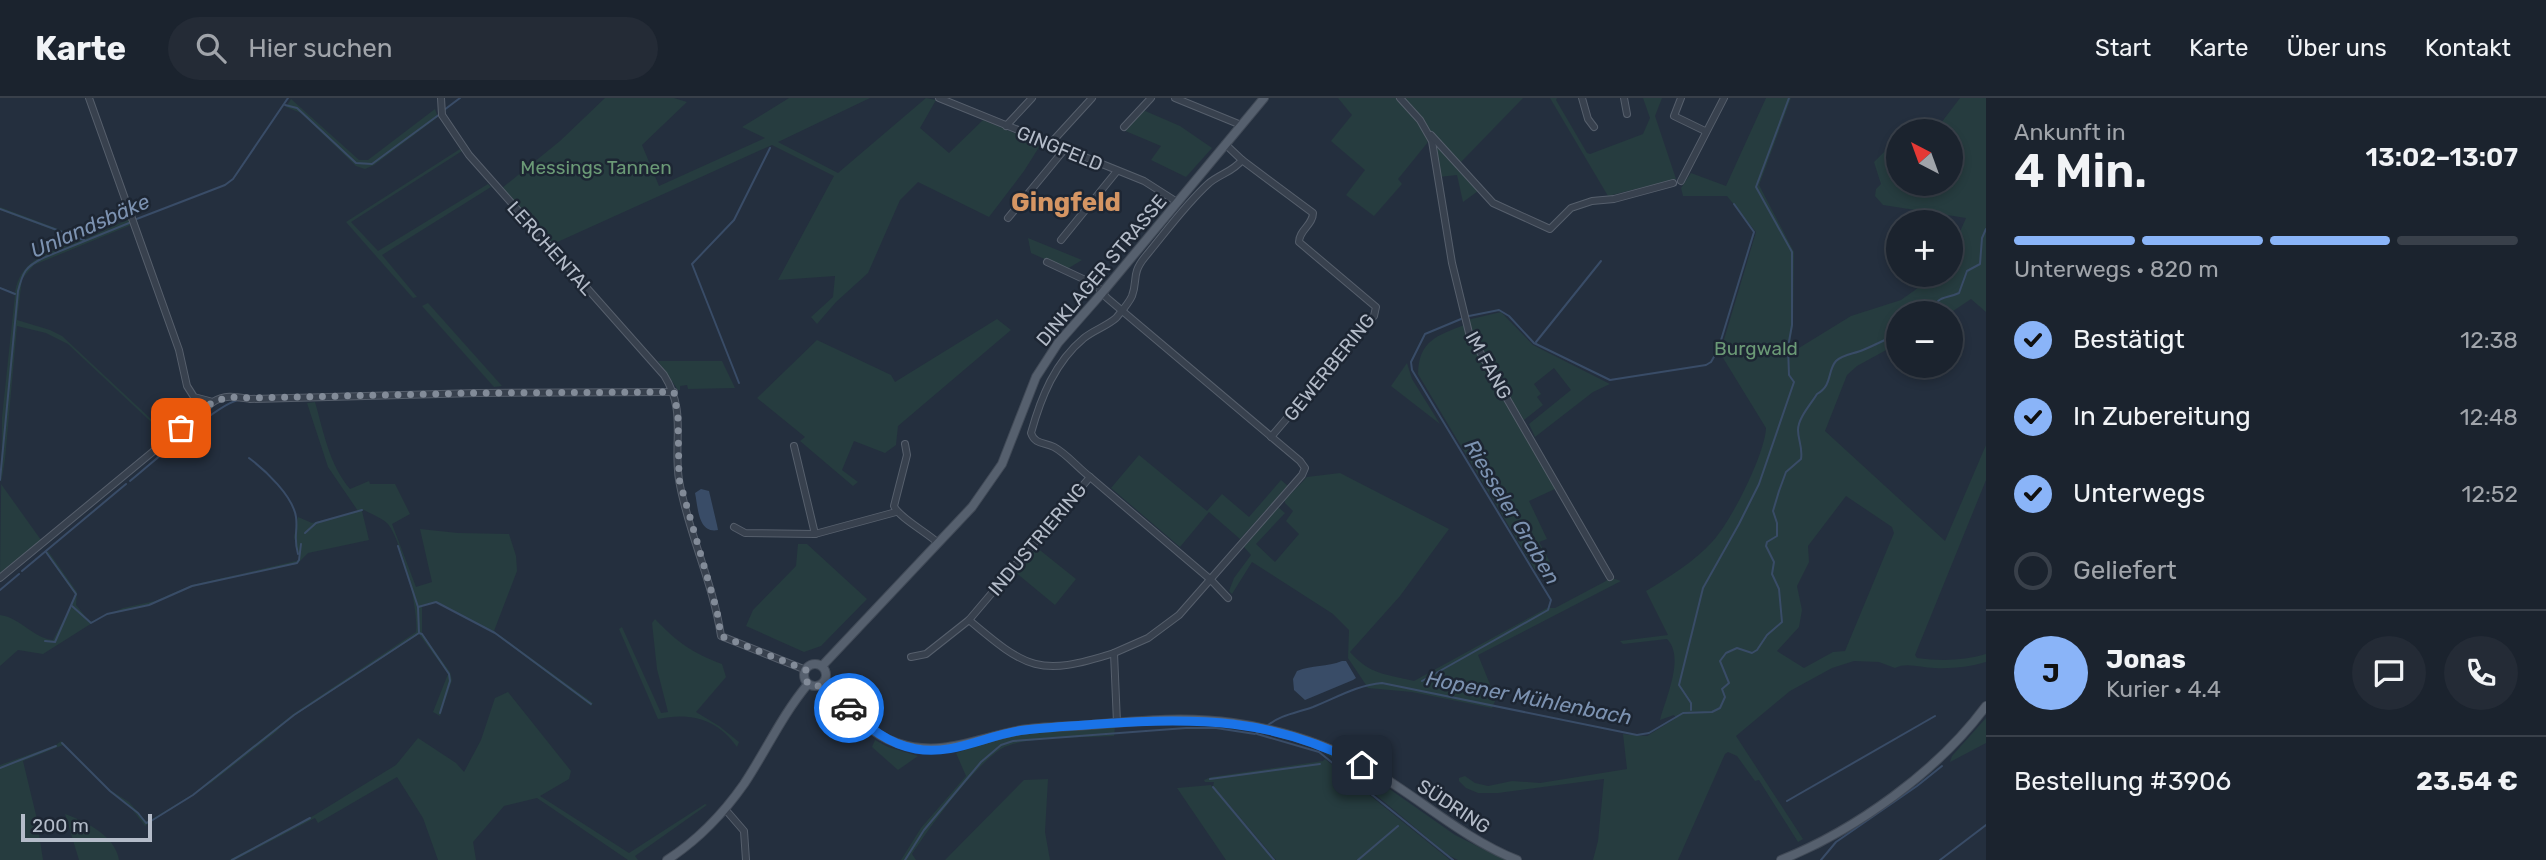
<!DOCTYPE html>
<html lang="de">
<meta charset="utf-8">
<style>
:root{--surface:#1b232e;--page:#242b36;--text:#f1f3f6;--muted:#a0a4aa;--line:#39404a;--accent:#8ab4f8}
body{margin:0;font-family:Rubik,sans-serif;background:var(--page);color:var(--text);height:100vh;display:flex;flex-direction:column;font-size:26px;white-space:nowrap}
*{box-sizing:border-box;margin:0}
p{font-size:23px;color:var(--muted)}
.icon{flex:none;width:38px;height:38px;fill:none;stroke:currentColor;stroke-width:2;stroke-linecap:round;stroke-linejoin:round}
.map{position:relative;flex:1;overflow:hidden}
.panel{display:flex;flex-direction:column;background:var(--surface);width:560px}
.panel>*{flex:none}
.needle{width:46px;rotate:319deg}
.tools{position:absolute;left:1886px;top:21px;display:grid;gap:14px}
.tools a{display:grid;place-items:center;width:77px;height:77px;border-radius:50%;background:var(--surface);box-shadow:0 4px 10px #0003,0 0 0 2px var(--line);font-size:35px}
.scale{position:absolute;left:21px;bottom:18px;width:131px;box-sizing:border-box;padding-left:7px;border:4px solid #b4bcc9;border-top:0;font-size:19px;line-height:24px;white-space:nowrap;color:#b4bcc9;-webkit-text-stroke:5px #1d2633;paint-order:stroke}
.pin{position:absolute;display:grid;place-items:center;width:60px;height:60px;color:#fff;margin:-30px;border-radius:14px;box-shadow:0 4px 10px #0006}
.courier{position:absolute;display:grid;place-items:center;width:70px;height:70px;margin:-35px;border:5px solid #1a73e8;border-radius:50%;background:#fff;color:#222;box-shadow:0 2px 9px #0007}
.head em{font-style:normal;font-weight:600}
.head div{display:flex;flex-direction:column-reverse}
.head{display:flex;align-items:center;justify-content:space-between;height:119px;padding:0 28px}
h1{font-size:46px;font-weight:600;line-height:52px}
.bar{display:grid;grid-template-columns:repeat(4,1fr);gap:10px 7px;align-content:center;height:84px;padding:0 28px}
.bar i{height:9px;border-radius:5px;background:var(--line)}
.bar .selected{background:var(--accent)}
.bar p{grid-column:span 4}
.line{display:flex;align-items:center;gap:18px;padding:0 28px;border-top:2px solid var(--line)}
.line div{flex:1}
.round{display:grid;place-items:center;flex:none;width:74px;height:74px;border-radius:37px;background:var(--page)}
ol{padding:0 28px;list-style:none}
li{display:flex;align-items:center;gap:21px;height:77px}
li p{margin-inline-start:auto}
li .icon{padding:7px;border-radius:50%;background:var(--accent);color:#111;stroke-width:4}
li:last-child{color:var(--muted)}
li i{width:38px;height:38px;border:4px solid var(--line);border-radius:50%}
header{display:flex;align-items:center;gap:42px;box-sizing:border-box;height:98px;padding:0 35px;background:var(--surface);border-bottom:2px solid var(--line)}
header strong{font-size:33px}
nav{display:flex;gap:38px;margin-inline-start:auto;font-size:24px}
.search{width:490px;height:63px;background:var(--page);display:flex;align-items:center;gap:18px;box-sizing:border-box;padding:0 24px;border-radius:38px;color:var(--muted);font-size:26px}
main{display:flex;flex:1;min-height:0}
.map>svg:first-child{display:block}
.green{fill:#263c3f;fill-rule:evenodd}
.water{fill:#394c67}
.lines{fill:none;stroke-linecap:round;stroke-linejoin:round}
.stream{stroke:#394c67;stroke-width:2}
.minor-casing{stroke:#565f6c;stroke-width:8}
.major-casing{stroke:#414a57;stroke-width:10}
.minor{stroke:#38414e;stroke-width:6}
.major{stroke:#56606e;stroke-width:8}
.done{stroke:#828b98;stroke-width:7;stroke-dasharray:0 12.6}
.route{stroke:#1a73e8;stroke-width:9}
.labels{text-anchor:middle;stroke-width:5;stroke-linejoin:round;paint-order:stroke}
.street-label{font-size:19px;fill:#b4bcc9;stroke:#1d2633}
.park-label{font-size:19px;fill:#6b9a76;stroke:#1d2633}
.water-label{font-size:21px;font-style:italic;fill:#7c92b1;stroke:#1d2633}
.district-label{font-size:26px;font-weight:bold;fill:#d59563;stroke:#1d2633}
</style>
<header>
<strong>Karte</strong>
<div class="search"><svg class="icon" aria-label="search" viewBox="0 0 24 24"><circle cx="10" cy="10" r="6"/><path d="M15 15l6 6"/></svg>Hier suchen</div>
<nav><a>Start</a><a>Karte</a><a>Über uns</a><a>Kontakt</a></nav>
</header>
<main>
<div class="map">
<svg width="1986" height="762" viewBox="0 0 1986 762">
<rect width="100%" height="100%" fill="#242f3e"/>
<g class="green">
<path d="M605 0H674L687 4 642 47 659 88 765 40 742 29 789 0H870L778 44 838 75 926 0 936 2 920 30 949 55 983 22 1041 46 1024 73 989 119 918 84 900 102 868 175 836 204 817 226 811 219 833 199 835 178 778 182 834 78 772 47 553 146 502 90 560 43Z"/>
<path d="M1338 0H1397L1418 24 1428 44 1398 81 1402 86 1374 118 1346 97 1365 72 1331 43 1352 17Z"/>
<path d="M1403 0H1523L1461 64 1433 37Z"/>
<path d="M1550 0H1557L1556 2 1587 55 1590 56 1643 36 1650 20 1643 0H1662L1655 18 1676 81 1608 98Z"/>
<path d="M1766 0H1791L1759 87 1794 154 1793 227 1790 245 1794 253 1851 218 1901 202 1936 177H1951V154L1966 120 1883 107 1875 98 1876 91 1881 86 1874 64 1886 52 1899 48V86H1951V33H1935L1960 0H1986V214L1971 201 1950 215H1899V245L1857 268 1847 277 1825 333 1945 443 1986 347V382L1915 557 1917 560C1940 563 1963 563 1986 556V564C1969 569 1952 571 1934 570 1921 570 1907 564 1895 570L1879 564 1854 563 1832 570 1790 593 1736 638 1803 741 1798 744 1759 682 1755 683 1737 658 1728 654 1725 656 1678 762H1593L1598 743 1604 681 1498 695H1478L1466 690 1459 683V680L1465 678 1475 685 1488 688 1512 683 1540 685 1627 671 1623 636 1647 638 1676 620 1674 617 1660 622C1666 599 1685 559 1667 541L1623 546 1620 543 1668 537 1646 493C1668 480 1695 463 1712 444 1731 424 1765 356 1766 330L1720 255 1756 134 1727 98H1683L1681 90 1691 75 1726 88ZM1846 398 1892 429 1894 435 1845 553 1833 554 1804 570 1777 553 1799 529 1802 512 1797 488 1809 464 1808 448Z"/>
<path d="M291 1 359 62H368L435 11 438 19 374 67 365 71 356 68 301 15 286 9Z"/>
<path d="M1143 12 1180 28 1212 50 1186 79 1151 62 1161 48 1123 32Z"/>
<path d="M1437 48 1478 93 1463 104 1457 77 1439 79Z"/>
<path d="M460 51 462 53 351 124 378 153 488 86 491 89 382 157 417 199 413 200 346 124Z"/>
<path d="M0 109 85 141 129 121 131 127 34 167 22 181 17 222 50 232 62 238 167 336 165 337 68 246 46 235 17 228 5 361 1 386 41 442 0 477 2 319 15 197 0 189 15 195C20 160 51 154 80 142L0 112Z"/>
<path d="M1028 140 1082 162 1067 171 1031 155Z"/>
<path d="M428 205 502 288 494 289 422 208Z"/>
<path d="M1501 214 1533 247 1610 286 1593 294 1535 339 1529 326 1571 292 1554 270 1534 286 1541 296 1537 299 1543 307 1524 322 1488 264 1467 222Z"/>
<path d="M997 221 1011 232 898 328 896 347 885 355 854 343 842 372 858 384 853 388 800 343 805 339 757 300 817 242 891 277 895 284Z"/>
<path d="M1464 227 1557 390 1529 403 1547 441 1539 444 1550 464 1535 472 1418 276C1419 242 1437 238 1464 227Z"/>
<path d="M658 263H722L735 290 688 291 687 287 680 288V292H678Z"/>
<path d="M1407 265 1412 281 1440 326 1391 288Z"/>
<path d="M315 304C324 335 329 366 350 391L369 383 370 386H395L410 416 392 426 416 489 432 484 420 431 458 435 509 436 516 458 517 473 494 533 593 605 591 608 494 535 435 504 422 507V535L450 574 452 582 440 618 433 614 448 576 419 536 286 623 276 634 211 685 145 728 128 706 110 694 63 647 23 663 36 717 43 762H0V667L56 647 61 643 110 692 129 704 147 724 193 696 293 616 416 534C419 512 402 444 388 426 382 420 371 416 364 412L362 413 369 442 308 455 297 466 241 476 192 489 149 507 115 514 100 520 43 556 18 552 0 568V517C21 520 33 540 53 542L76 498 46 455 48 453 77 494 76 507 90 524 123 510 155 503 192 487 300 462 294 439 298 419 312 425 358 413 328 369 307 305Z"/>
<path d="M1139 357 1207 413 1222 396 1249 419 1281 382 1288 388 1240 441 1209 414 1180 449 1111 390Z"/>
<path d="M1340 375 1449 431 1400 498 1350 554C1370 577 1386 576 1414 583L1547 510H1555L1606 483 1609 479 1621 483 1478 557 1496 601 1492 610 1412 594 1368 590 1348 560 1349 532 1333 516 1252 464 1232 496 1229 493 1234 480 1251 457 1244 449 1278 409 1285 415 1256 446 1275 464 1299 436 1286 423 1293 413 1285 405V402L1307 379Z"/>
<path d="M798 446H807L867 501 821 548 804 554 746 528 753 512 796 468Z"/>
<path d="M1036 449 1076 481 1055 507 1015 474Z"/>
<path d="M655 521C677 544 692 555 722 566L726 579 696 614 719 628 739 644 737 649C718 621 690 614 658 621L619 531 622 529 661 615 668 614 657 571 652 525Z"/>
<path d="M508 594 571 673 569 681 540 698 629 755 705 706 707 707 635 758 638 762H628L537 700 504 708 473 744 476 762H438L423 720 397 679 318 725 315 720 235 762H229L313 718 396 667 418 640 456 665 464 674 481 642 495 600Z"/>
<path d="M1986 620V645L1950 664 1952 658Z"/>
<path d="M1115 629 1114 638C1083 640 1034 638 1007 648 982 657 928 731 912 756L916 762H901L921 730 966 678 956 655 1000 640 1022 636Z"/>
<path d="M875 642 888 649 918 658 898 672 872 649Z"/>
<path d="M1322 652 1361 671 1455 737 1505 762H1458L1448 757Z"/>
<path d="M1325 661 1450 762H1276L1213 688 1214 684H1205L1204 682 1211 679 1323 663Z"/>
<path d="M1048 681 1045 734 1050 762H945L1024 682Z"/>
<path d="M1211 687 1213 690 1273 762H1226L1177 690Z"/>
<path d="M65 716C87 724 115 738 119 762H79Z"/>
</g>
<g class="water">
<path d="M701 391 709 393 717 427 718 432C698 436 698 409 695 395Z"/>
<path d="M1342 563H1346L1356 580 1353 582 1305 602 1294 592 1293 581 1297 573C1312 567 1327 569 1342 563Z"/>
</g>
<g class="lines">
<g class="stream">
<path d="M285 7 297 10 356 65 372 66 440 16"/>
<path d="M444 12 460 0"/>
<path d="M0 111 84 142"/>
<path d="M134 122 225 87 233 81 288 0"/>
<path d="M0 190 15 196"/>
<path d="M1932 215C1938 196 1944 202 1959 195L1967 173 1980 166 1982 140 1986 131"/>
<path d="M1469 218 1499 212 1509 218 1534 245 1610 282 1706 267 1711 264 1718 252 1754 134 1734 106"/>
<path d="M1536 244 1601 163"/>
<path d="M739 285 692 166 734 122 770 50"/>
<path d="M249 360C265 372 293 398 296 419 298 434 293 439 298 456"/>
<path d="M0 382 18 193C23 174 25 169 43 160L129 125"/>
<path d="M130 383C149 368 221 302 240 302"/>
<path d="M305 435 316 425 362 412"/>
<path d="M22 473 126 386"/>
<path d="M0 492 19 476"/>
<path d="M72 508 91 525 107 516 149 507 192 488 297 465 299 462 301 446"/>
<path d="M418 509 436 504 495 535 591 606"/>
<path d="M419 535 422 536 449 576 450 583 440 615"/>
<path d="M45 543 55 544 76 496 46 454"/>
<path d="M1422 583 1548 512 1551 502 1412 272 1411 264 1425 236 1461 221"/>
<path d="M1691 612V605L1679 587 1703 490 1739 426 1759 386 1794 284 1789 277 1788 249 1792 227V154L1756 89 1789 0"/>
<path d="M1267 628C1280 617 1296 615 1313 609 1336 600 1357 587 1382 585L1637 637 1649 635 1683 615 1712 614 1720 610 1725 599 1722 591 1729 585 1720 563 1726 555 1737 550 1752 555 1757 552 1767 537 1782 524 1779 491 1772 476 1774 464 1766 448 1767 444 1777 438V425L1773 413 1779 393 1786 374 1801 361C1803 349 1798 343 1798 332 1798 320 1811 306 1817 296 1833 287 1827 273 1836 263 1843 256 1854 256 1863 252 1875 247 1887 241 1899 235"/>
<path d="M1257 636 1319 654 1453 762"/>
<path d="M62 645 110 693 138 715 146 725 151 723 193 697 294 617 419 535 418 509 398 448"/>
<path d="M0 670 56 648"/>
<path d="M1210 681 1320 666"/>
<path d="M1213 689 1274 762"/>
<path d="M1787 703 1935 618"/>
<path d="M232 762 310 720"/>
<path d="M905 762 924 732 981 664 1001 647 1013 643 1186 630H1216L1255 636 1260 633"/>
<path d="M1358 762 1398 728"/>
<path d="M1821 762 1836 744 1917 688 1942 668"/>
<path d="M1940 762 1986 727"/>
</g>
<g class="minor-casing">
<g id="minor">
<path d="M89 0 179 252 187 288 194 299 213 304C225 296 237 299 250 301L477 295 674 294"/>
<path d="M441 0 442 17 469 57 664 277C687 314 673 342 679 382 688 435 713 484 721 538L806 572"/>
<path d="M939 0 1144 83 1177 104"/>
<path d="M1175 0 1241 27"/>
<path d="M1400 0 1420 22 1432 43 1452 165 1469 235 1610 479"/>
<path d="M1582 0 1588 21 1594 29"/>
<path d="M1624 0 1627 16"/>
<path d="M1681 0 1674 18 1705 33"/>
<path d="M1006 28 1032 0"/>
<path d="M1124 29 1151 0"/>
<path d="M1431 37 1493 105 1550 131 1571 110 1592 103 1614 101 1673 85"/>
<path d="M1050 46 1092 0"/>
<path d="M1225 46 1242 62"/>
<path d="M1681 83 1724 0"/>
<path d="M1008 120 1064 52"/>
<path d="M1061 142 1117 73"/>
<path d="M1047 164 1096 187 1107 200 1300 363 1305 370 1302 377 1179 517 1148 540 1114 555 1117 625"/>
<path d="M905 346 907 357 894 408C898 419 928 435 938 445"/>
<path d="M794 348 815 436"/>
<path d="M1090 379 1211 482 1228 500"/>
<path d="M734 429 745 435 815 436 896 414"/>
<path d="M0 480 213 304"/>
<path d="M969 522 1090 379C1078 370 1067 356 1054 349 1045 344 1035 347 1031 335 1041 299 1055 264 1084 240 1094 232 1107 228 1116 220 1121 214 1129 205 1132 198 1138 182 1131 176 1145 159 1165 135 1185 107 1208 86 1219 76 1233 74 1242 62L1313 115C1313 127 1299 132 1299 144L1376 209 1374 218 1271 339"/>
<path d="M911 559 926 556 969 522C1027 571 1039 579 1114 555"/>
<path d="M725 711 744 733 746 762"/>
</g>
</g>
<g class="major-casing">
<g id="major">
<circle cx="815" cy="577" r="11"/>
<path d="M822 568 972 409 1002 366 1036 279 1058 245 1102 195 1264 0"/>
<path d="M823 585C844 606 868 636 897 645 942 660 977 640 1021 632 1043 628 1067 629 1090 627 1137 623 1186 618 1233 625 1283 632 1330 647 1373 673 1422 702 1463 740 1517 762"/>
<path d="M667 762C698 742 723 716 744 686 766 653 782 617 808 586"/>
<path d="M1781 762C1856 732 1938 673 1986 608"/>
</g>
</g>
<use href="#minor" class="minor"/>
<use href="#major" class="major"/>
</g>
<g class="lines">
<path class="done" d="M181 330C207 308 214 296 250 300L477 295 674 294 678 319 679 381 717 513 721 538 806 572 805 579 808 586 818 588 823 585 849 610"/>
<path class="route" d="M849 610C868 629 888 646 916 651 954 658 988 636 1025 632 1049 629 1074 628 1099 626 1194 619 1275 620 1362 667"/>
</g>
<g class="labels">
<g class="street-label">
<text transform="translate(1060 50) rotate(22)" y="7">GINGFELD</text>
<text transform="translate(551 150) rotate(48)" y="7">LERCHENTAL</text>
<text transform="translate(1101 172) rotate(-50)" y="7">DINKLAGER STRASSE</text>
<text transform="translate(1489 267) rotate(61)" y="7">IM FANG</text>
<text transform="translate(1329 269) rotate(-51)" y="7">GEWERBERING</text>
<text transform="translate(1037 441) rotate(-50)" y="7">INDUSTRIERING</text>
<text transform="translate(1454 708) rotate(33)" y="7">SÜDRING</text>
</g>
<g class="park-label">
<text x="596" y="76">Messings Tannen</text>
<text x="1756" y="257">Burgwald</text>
</g>
<g class="water-label">
<text transform="translate(90 128) rotate(-24)" y="7">Unlandsbäke</text>
<text transform="translate(1512 414) rotate(59)" y="7">Riesseler Graben</text>
<text transform="translate(1529 600) rotate(11)" y="7">Hopener Mühlenbach</text>
</g>
<g class="district-label">
<text x="1066" y="113">Gingfeld</text>
</g>
</g>
</svg>
<div class="tools">
<a><svg class="needle" viewBox="-14 -14 28 28"><path d="M0-13l5 13h-10z" fill="#e53935"/><path d="M0 13l5-13h-10z" fill="#a0a4aa"/></svg></a>
<a>+</a>
<a>−</a>
</div>
<div class="scale">200 m</div>
<div class="pin" style="left:181px;top:330px;background:#ea580c"><svg class="icon" aria-label="bag" viewBox="0 0 24 24"><path d="M5 8h14l-1 12H6zM9 8a3 3 0 0 1 6 0"/></svg></div>
<div class="pin" style="left:1362px;top:667px;background:#1f2937"><svg class="icon" aria-label="home" viewBox="0 0 24 24"><path d="M3 11l9-7 9 7M6 9v11h12V9"/></svg></div>
<div class="courier" style="left:849px;top:610px"><svg class="icon" aria-label="car" viewBox="0 0 24 24"><path d="M5 17H2v-5l4-1 3-4h7l3 4 3 1v5h-3M9 17h6M6 11h13"/><circle cx="7" cy="17" r="2"/><circle cx="17" cy="17" r="2"/></svg></div>
</div>
<section class="panel">
<div class="head"><div><h1>4 Min.</h1><p>Ankunft in</p></div><em>13:02–13:07</em></div>
<div class="bar"><i class="selected"></i><i class="selected"></i><i class="selected"></i><i></i><p>Unterwegs · 820 m</p></div>
<ol>
<li><svg class="icon" aria-label="check" viewBox="0 0 24 24"><path d="M5 12l5 5 9-10"/></svg>Bestätigt<p>12:38</p></li>
<li><svg class="icon" aria-label="check" viewBox="0 0 24 24"><path d="M5 12l5 5 9-10"/></svg>In Zubereitung<p>12:48</p></li>
<li><svg class="icon" aria-label="check" viewBox="0 0 24 24"><path d="M5 12l5 5 9-10"/></svg>Unterwegs<p>12:52</p></li>
<li><i></i>Geliefert</li>
</ol>
<div class="line" style="height:126px"><b class="round" style="background:var(--accent);color:#111">J</b><div><b>Jonas</b><p>Kurier · 4.4</p></div><a class="round"><svg class="icon" aria-label="chat" viewBox="0 0 24 24"><path d="M4 5h16v11H9l-5 4z"/></svg></a><a class="round"><svg class="icon" aria-label="phone" viewBox="0 0 24 24"><path d="M5 4h4l2 5-3 2q2 4 5 5l2-3 5 2v4C11 20 4 13 5 4z"/></svg></a></div>
<div class="line" style="height:91px"><div>Bestellung #3906</div><b>23.54 €</b></div>
</section>
</main>
